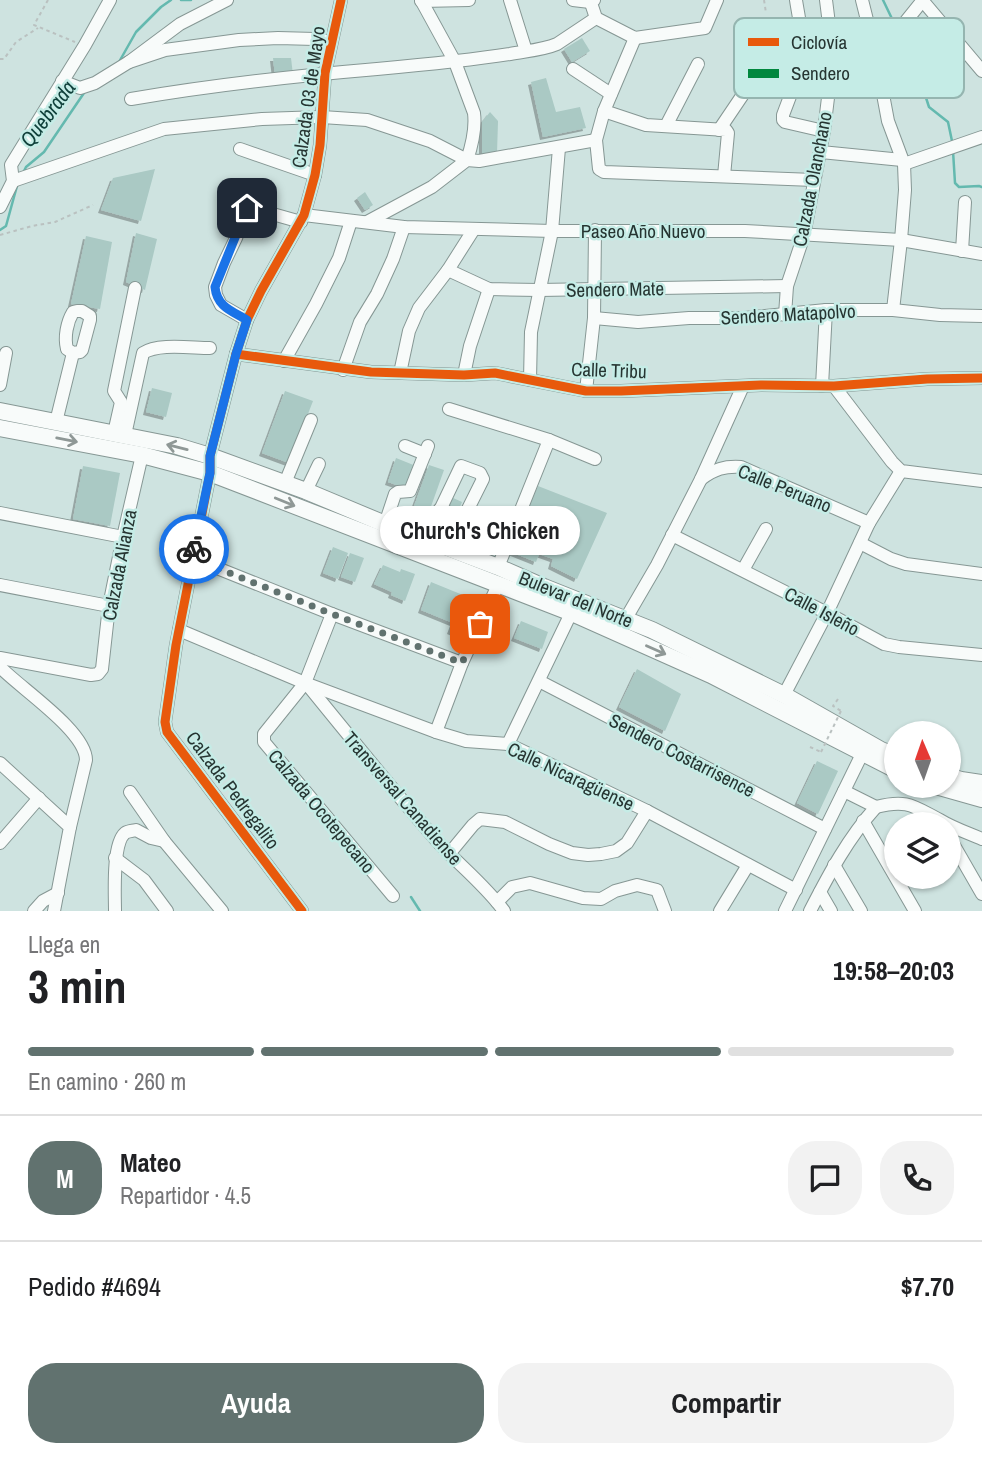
<!DOCTYPE html>
<html lang="es">
<meta charset="utf-8">
<style>
:root{--surface:#fff;--page:#f2f2f2;--text:#202124;--muted:#757577;--line:#e0e0e0;--accent:#61726f}
body{margin:0;font-family:"Archivo Narrow",sans-serif;background:var(--page);color:var(--text);height:100vh;display:flex;flex-direction:column;font-size:26px;white-space:nowrap}
*{box-sizing:border-box;margin:0}
p{font-size:23px;color:var(--muted)}
.icon{flex:none;width:38px;height:38px;fill:none;stroke:currentColor;stroke-width:2;stroke-linecap:round;stroke-linejoin:round}
.map{position:relative;height:911px;overflow:hidden}
.details{display:flex;flex-direction:column;background:var(--surface);flex:1}
.details>*{flex:none}
.needle{width:46px;rotate:358deg}
.tools{position:absolute;left:884px;top:721px;display:grid;gap:14px}
.tools a{display:grid;place-items:center;width:77px;height:77px;border-radius:50%;background:var(--surface);box-shadow:0 2px 5px #0004;font-size:35px}
.pin{position:absolute;display:grid;place-items:center;width:60px;height:60px;color:#fff;margin:-30px;border-radius:14px;box-shadow:0 4px 10px #0006}
.courier{position:absolute;display:grid;place-items:center;width:70px;height:70px;margin:-35px;border:5px solid #1a73e8;border-radius:50%;background:#fff;color:#222;box-shadow:0 2px 9px #0007}
.bubble{position:absolute;height:49px;border-radius:24px;background:var(--surface);box-shadow:0 2px 5px #0004;font-size:23px;font-weight:700;line-height:49px;text-align:center}
.headline em{font-style:normal;font-weight:700}
.headline div{display:flex;flex-direction:column-reverse}
.headline{display:flex;align-items:center;justify-content:space-between;height:119px;padding:0 28px}
h1{font-size:46px;font-weight:700;line-height:52px}
.bar{display:grid;grid-template-columns:repeat(4,1fr);gap:10px 7px;align-content:center;height:84px;padding:0 28px}
.bar i{height:9px;border-radius:5px;background:var(--line)}
.bar .current{background:var(--accent)}
.bar p{grid-column:span 4}
.line{display:flex;align-items:center;gap:18px;padding:0 28px;border-top:2px solid var(--line)}
.line div{flex:1}
.round{display:grid;place-items:center;flex:none;width:74px;height:74px;border-radius:28px;background:var(--page)}
.primary-button{display:flex;gap:14px;margin-top:auto;padding:14px 28px}
.primary-button a{flex:1;height:80px;border-radius:28px;background:var(--accent);color:#fff;font-size:28px;font-weight:700;line-height:80px;text-align:center}
.primary-button a+a{background:var(--page);color:var(--text)}
.map>svg:first-child{display:block}
.lines{fill:none;stroke-linecap:round;stroke-linejoin:round}
.stream{stroke:#64b9af;stroke-width:2.5}
.building{fill:#aac9c4;filter:url(#shadow)}
.minor-casing{stroke:#869794;stroke-width:14}
.major-casing{stroke:#869794;stroke-width:18}
.path{stroke:#bac1c0;stroke-width:2;stroke-dasharray:3.5 3.5;stroke-linecap:butt}
.minor{stroke:#f8fbfa;stroke-width:12}
.major{stroke:#f8fbfa;stroke-width:16}
.path-bridge{stroke:#bac1c0;stroke-width:2;stroke-dasharray:3.5 3.5;stroke-linecap:butt}
.quiet{stroke:#00873e;stroke-width:7;stroke-dasharray:14 7;stroke-linecap:butt}
.cycleway-casing{stroke:#c5ece6;stroke-width:13}
.cycleway{stroke:#e8590c;stroke-width:9}
.oneway{stroke:#8f9896}
.done{stroke:#61726f;stroke-width:7;stroke-dasharray:0 12.6}
.route{stroke:#1a73e8;stroke-width:9}
.labels{text-anchor:middle;stroke-width:5;stroke-linejoin:round;paint-order:stroke}
.street-label{font-size:19px;fill:#263532;stroke:#c5ece6}
.water-label{font-size:21px;font-style:italic;fill:#10413b;stroke:#c5ece6}
.key{fill:#c5ece6;stroke:#95b5b0;stroke-width:2}
.key-label{font-size:19px;fill:#263532}
</style>
<div class="map">
<svg width="982" height="911" viewBox="0 0 982 911">
<defs>
<filter id="shadow"><feDropShadow dx="-3" dy="3" stdDeviation="0" flood-color="#0004"/></filter>
</defs>
<rect width="100%" height="100%" fill="#cee3e0"/>
<g class="lines">
<g class="stream">
<path d="M181 0H191"/>
<path d="M883 0 895 25"/>
<path d="M900 34 914 61 929 107 948 122 952 141"/>
<path d="M119 62 136 32 161 7 171 0"/>
<path d="M953 151 955 183 959 187 979 186 982 187"/>
<path d="M23 173 26 167 44 152 86 90"/>
<path d="M0 230 6 226 17 186"/>
<path d="M411 897 420 911"/>
</g>
</g>
<g class="building">
<path d="M582 38 590 51 572 62 564 49Z"/>
<path d="M273 58H291L293 75H275Z"/>
<path d="M546 78 556 112 580 107 586 128 543 137 531 82Z"/>
<path d="M490 112 498 121 497 154 482 153V122Z"/>
<path d="M155 169 141 221 101 210 113 178Z"/>
<path d="M365 192 373 205 365 210 357 198Z"/>
<path d="M136 233 157 239 145 290 126 282Z"/>
<path d="M86 236 112 242 100 309 71 304Z"/>
<path d="M152 388 172 393 166 417 146 412Z"/>
<path d="M285 391 313 401 289 463 262 453Z"/>
<path d="M396 458 416 466 408 489 388 482Z"/>
<path d="M429 465 444 470 428 515 413 509Z"/>
<path d="M83 466 120 473 110 526 73 519Z"/>
<path d="M538 486 607 513 577 579 551 566 553 559 539 554 536 562 511 552Z"/>
<path d="M451 497 462 502 451 529 440 525Z"/>
<path d="M478 517 504 527 496 546 470 537Z"/>
<path d="M333 547 348 553 338 579 323 573Z"/>
<path d="M350 553 364 558 355 582 341 577Z"/>
<path d="M383 565 400 572 401 569 415 574 405 601 391 595 392 592 374 584Z"/>
<path d="M431 582 480 602 466 638 450 631 453 623 421 610Z"/>
<path d="M521 621 548 632 542 649 514 638Z"/>
<path d="M637 669 681 694 665 731 619 707Z"/>
<path d="M817 761 838 771 818 814 797 803Z"/>
</g>
<g class="lines">
<g class="minor-casing">
<g id="minor">
<path d="M510 0 526 51"/>
<path d="M573 0 590 2 594 0"/>
<path d="M590 0 596 18 635 38 705 28 717 0"/>
<path d="M796 0C798 14 802 30 802 45 802 69 791 93 783 115V120L785 122 824 131"/>
<path d="M862 0 875 52 888 121 904 164 905 190 901 240 893 310"/>
<path d="M922 0 982 71"/>
<path d="M421 1 469 0"/>
<path d="M635 38 604 111 596 140 599 169 604 172 814 180"/>
<path d="M833 56 875 52 894 36 923 0"/>
<path d="M129 62 165 50 239 40 278 38 315 39 331 42"/>
<path d="M573 69 611 94"/>
<path d="M62 81 80 88 95 83 129 62 180 24 227 0"/>
<path d="M131 99C213 85 294 76 377 69 422 65 466 61 510 54 526 51 543 50 557 44L596 18"/>
<path d="M604 111 646 125 726 130 728 133 724 176"/>
<path d="M666 126 698 64"/>
<path d="M719 130 748 87 768 50 769 37 768 25"/>
<path d="M240 149 315 175"/>
<path d="M821 152 902 160"/>
<path d="M904 164 982 137"/>
<path d="M13 181 164 129 262 119 322 117 367 120 430 141 467 160C472 145 476 129 474 113L455 62 421 0"/>
<path d="M230 202 301 222"/>
<path d="M0 207 13 181 11 165 85 45 110 0"/>
<path d="M304 215 404 227 552 231H745L901 240 982 254"/>
<path d="M367 222 432 187 467 160 479 161 596 140"/>
<path d="M962 251 965 202"/>
<path d="M448 270 489 289 539 290 787 286"/>
<path d="M77 311H82L90 316V320L82 350 80 352 73 353 67 349C64 337 67 322 73 312Z"/>
<path d="M785 315 787 286 804 235 824 131 833 56 826 0"/>
<path d="M594 318 638 322 689 318H745L826 310H893L940 315 982 316"/>
<path d="M247 320 221 305 216 295 215 287 224 263 236 238 247 208"/>
<path d="M236 354 371 372 464 375 495 373 586 391H621L761 385 834 386 927 379 982 378"/>
<path d="M284 361 316 304 339 258 351 221"/>
<path d="M343 370 360 322 377 294 393 259 404 227"/>
<path d="M400 373 409 331 419 308 448 270 474 229"/>
<path d="M464 375 470 346 489 289"/>
<path d="M530 380 531 332 552 231 559 148"/>
<path d="M0 385 6 353"/>
<path d="M822 386 826 310"/>
<path d="M834 386 892 462 901 471 982 481"/>
<path d="M586 391 594 318 595 230"/>
<path d="M449 409 549 440 595 459"/>
<path d="M56 422 73 353"/>
<path d="M114 433 121 402 114 391 135 288"/>
<path d="M125 435 143 353C158 343 191 348 210 348"/>
<path d="M405 446 425 454"/>
<path d="M701 479C715 469 724 466 741 467L869 523"/>
<path d="M285 483 311 420"/>
<path d="M306 491 319 464"/>
<path d="M440 510 461 466 480 473 483 479 463 519"/>
<path d="M0 513 123 537"/>
<path d="M457 515 463 519 462 553"/>
<path d="M385 524 395 494 398 492 410 491 428 446"/>
<path d="M672 535 827 613 884 644 899 647 982 655"/>
<path d="M421 538 439 510 446 511"/>
<path d="M860 543 891 559 906 564 982 574"/>
<path d="M192 558 332 614 462 663"/>
<path d="M498 567 549 440"/>
<path d="M743 570 766 529"/>
<path d="M0 585 109 606"/>
<path d="M332 614 305 683 264 734V742L393 896"/>
<path d="M625 620 657 565 701 479 743 386"/>
<path d="M179 630 305 683 436 732 466 741 508 744 647 811 796 890"/>
<path d="M0 658 91 675 98 674 102 669 109 606 123 537 142 455"/>
<path d="M0 667C20 688 86 731 86 760L70 827"/>
<path d="M539 681 825 829"/>
<path d="M306 683C349 736 392 789 437 841 459 865 485 885 504 911"/>
<path d="M784 695 827 613 869 523 901 471"/>
<path d="M436 732 462 663 498 585"/>
<path d="M508 744 574 607"/>
<path d="M0 763 70 827 54 911"/>
<path d="M130 792 164 841 222 911"/>
<path d="M876 807C907 799 913 806 940 820 953 828 968 833 982 839"/>
<path d="M863 821 915 911"/>
<path d="M948 835 982 894"/>
<path d="M0 843 39 798"/>
<path d="M449 854 473 825 480 819 505 822 549 844 572 853 588 855 601 854 616 851 627 843 647 811"/>
<path d="M115 858 144 880 167 911"/>
<path d="M834 865 861 911"/>
<path d="M820 892 831 911"/>
<path d="M497 902 512 887 530 883 583 898 601 899 615 891 637 885 657 890 665 911"/>
<path d="M34 911 43 901 58 893"/>
<path d="M115 911C115 894 112 844 125 833 128 831 132 831 136 830L151 838 164 841"/>
<path d="M302 911 167 732 165 722 176 645 210 473V456L236 354 247 320 261 291 304 215 315 175 320 145 325 73 341 0"/>
<path d="M720 911 748 865"/>
<path d="M785 911 862 754 865 745"/>
<path d="M810 911C829 874 848 838 876 807L844 791"/>
</g>
</g>
<g class="major-casing">
<g id="major">
<path d="M0 411 177 446 210 456 306 491 385 524 498 567 544 587 652 630 784 695 881 750 896 756"/>
<path d="M0 428 142 455 210 473 572 613 711 675 896 770"/>
<path d="M948 776 961 780 982 783"/>
<path d="M936 786 982 799"/>
</g>
</g>
<g class="path">
<path d="M48 0 34 25 75 42"/>
<path d="M764 0 766 13"/>
<path d="M0 59H4L16 42 38 28"/>
<path d="M0 235 32 226 55 222 93 205"/>
<path d="M838 699 833 706 841 711"/>
<path d="M810 747 821 752"/>
</g>
<use href="#minor" class="minor"/>
<use href="#major" class="major"/>
<path class="path-bridge" d="M821 752 841 711"/>
<path class="quiet" d="M768 50 833 56"/>
<g class="cycleway-casing">
<g id="cycleway">
<path d="M236 354 371 372 464 375 495 373 586 391H621L761 385 834 386 927 379 982 378"/>
<path d="M302 911 167 732 165 722 176 645 210 473V456L236 354 247 320 261 291 304 215 315 175 320 145 325 73 341 0"/>
</g>
</g>
<use href="#cycleway" class="cycleway"/>
</g>
<defs><path id="oneway-shaft" d="M-6 0H5M1.5-3L5.5 0L1.5 3" fill="none" stroke-width="1.6" stroke-linecap="round" stroke-linejoin="round" transform="scale(1.75)"/></defs>
<g class="oneway">
<use href="#oneway-shaft" transform="translate(67 440) rotate(11)"/>
<use href="#oneway-shaft" transform="translate(177 447) rotate(-166)"/>
<use href="#oneway-shaft" transform="translate(285 502) rotate(22)"/>
<use href="#oneway-shaft" transform="translate(656 650) rotate(24)"/>
</g>
<g class="lines">
<path class="done" d="M194 549 192 558 332 614 462 663 480 624"/>
<path class="route" d="M194 549 210 473V456L236 354 247 320C232 311 217 307 215 287L247 208"/>
</g>
<g class="labels">
<g class="street-label">
<text transform="translate(308 97) rotate(-82)" y="7">Calzada 03 de Mayo</text>
<text transform="translate(812 179) rotate(-79)" y="7">Calzada Olanchano</text>
<text x="643" y="238">Paseo Año Nuevo</text>
<text transform="translate(615 289) rotate(-1)" y="7">Sendero Mate</text>
<text transform="translate(788 314) rotate(-3)" y="7">Sendero Matapolvo</text>
<text transform="translate(609 370) rotate(2)" y="7">Calle Tribu</text>
<text transform="translate(785 488) rotate(22)" y="7">Calle Peruano</text>
<text transform="translate(119 565) rotate(-79)" y="7">Calzada Alianza</text>
<text transform="translate(576 599) rotate(22)" y="7">Bulevar del Norte</text>
<text transform="translate(822 611) rotate(28)" y="7">Calle Isleño</text>
<text transform="translate(682 755) rotate(27)" y="7">Sendero Costarrisence</text>
<text transform="translate(571 776) rotate(25)" y="7">Calle Nicaragüense</text>
<text transform="translate(233 790) rotate(53)" y="7">Calzada Pedregalito</text>
<text transform="translate(403 798) rotate(49)" y="7">Transversal Canadiense</text>
<text transform="translate(322 811) rotate(50)" y="7">Calzada Ocotepecano</text>
</g>
<g class="water-label">
<text transform="translate(48 114) rotate(-53)" y="7">Quebrada</text>
</g>
</g>
<rect x="734" y="18" width="230" height="80" rx="10" class="key"/>
<rect x="748" y="38" width="31" height="8" fill="#e8590c"/>
<rect x="748" y="69" width="31" height="9" fill="#00873e"/>
<g class="key-label">
<text x="791" y="49">Ciclovía</text>
<text x="791" y="80">Sendero</text>
</g>
</svg>
<div class="tools">
<a><svg class="needle" viewBox="-14 -14 28 28"><path d="M0-13l5 13h-10z" fill="#e53935"/><path d="M0 13l5-13h-10z" fill="#757577"/></svg></a>
<a><svg class="icon" aria-label="layers" viewBox="0 0 24 24"><path d="M12 4l9 5-9 5-9-5zM3 14l9 5 9-5"/></svg></a>
</div>
<div class="pin" style="left:480px;top:624px;background:#ea580c"><svg class="icon" aria-label="bag" viewBox="0 0 24 24"><path d="M5 8h14l-1 12H6zM9 8a3 3 0 0 1 6 0"/></svg></div>
<div class="pin" style="left:247px;top:208px;background:#1f2937"><svg class="icon" aria-label="home" viewBox="0 0 24 24"><path d="M3 11l9-7 9 7M6 9v11h12V9"/></svg></div>
<div class="courier" style="left:194px;top:549px"><svg class="icon" aria-label="bike" viewBox="0 0 24 24"><circle cx="6" cy="16" r="4"/><circle cx="18" cy="16" r="4"/><path d="M6 16l4-8h5l3 8M10 8l3 8H6M13 5h3"/></svg></div>
<div class="bubble" style="left:380px;top:506px;width:200px">Church's Chicken</div>
</div>
<section class="details">
<div class="headline"><div><h1>3 min</h1><p>Llega en</p></div><em>19:58–20:03</em></div>
<div class="bar"><i class="current"></i><i class="current"></i><i class="current"></i><i></i><p>En camino · 260 m</p></div>
<div class="line" style="height:126px"><b class="round" style="background:var(--accent);color:#fff">M</b><div><b>Mateo</b><p>Repartidor · 4.5</p></div><a class="round"><svg class="icon" aria-label="chat" viewBox="0 0 24 24"><path d="M4 5h16v11H9l-5 4z"/></svg></a><a class="round"><svg class="icon" aria-label="phone" viewBox="0 0 24 24"><path d="M5 4h4l2 5-3 2q2 4 5 5l2-3 5 2v4C11 20 4 13 5 4z"/></svg></a></div>
<div class="line" style="height:91px"><div>Pedido #4694</div><b>$7.70</b></div>
<div class="primary-button"><a>Ayuda</a><a>Compartir</a></div>
</section>
